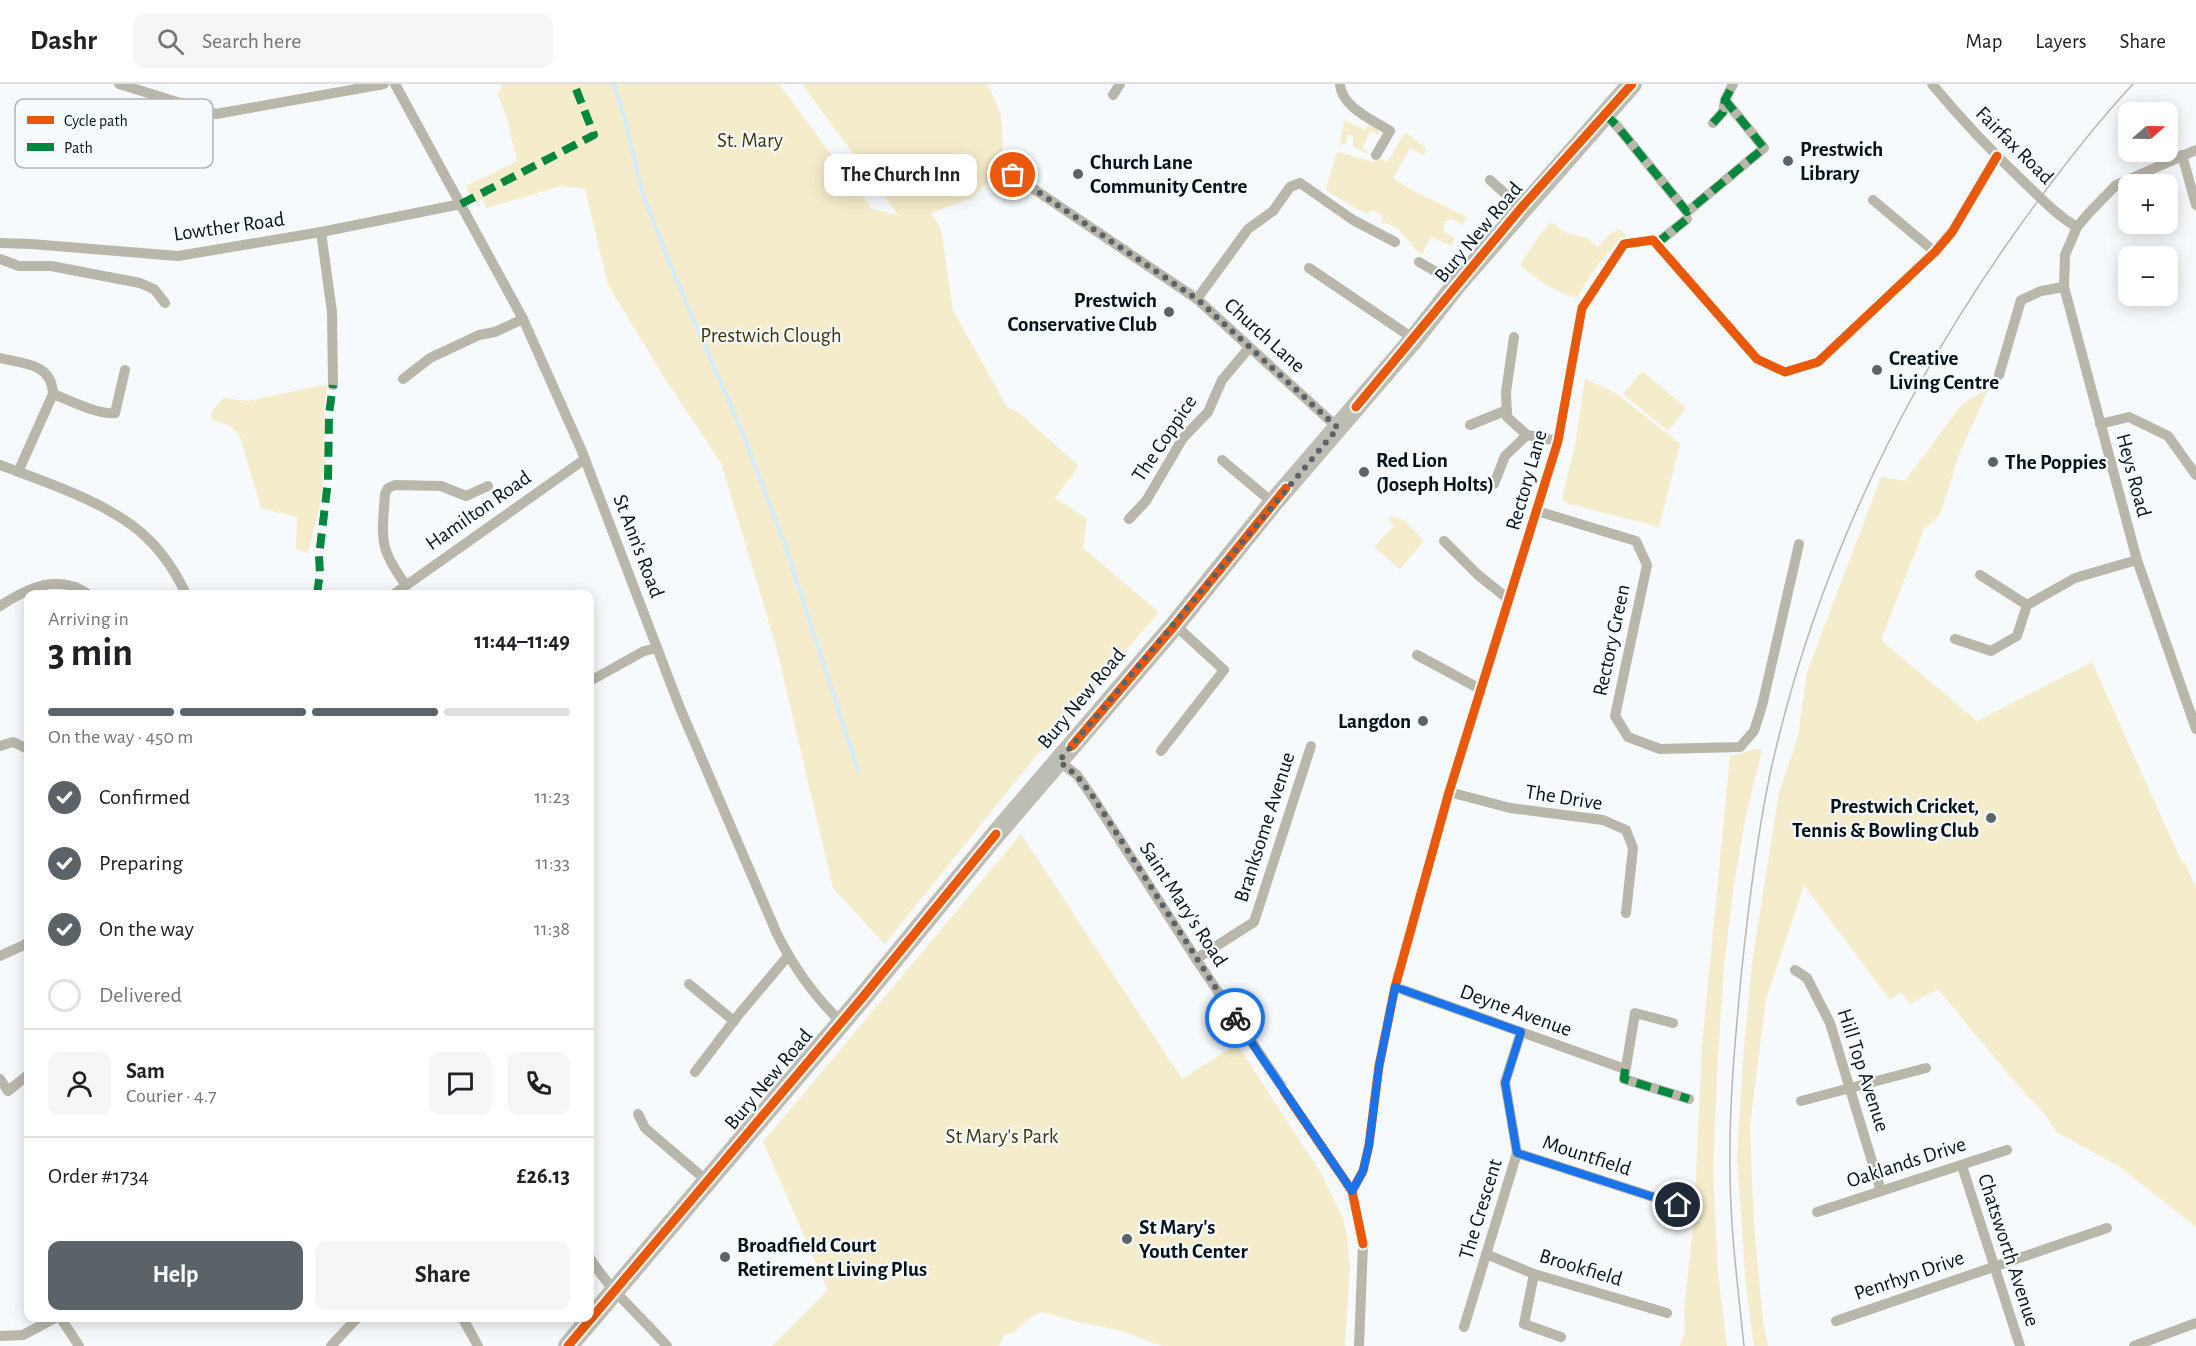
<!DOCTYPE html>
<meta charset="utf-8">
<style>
:root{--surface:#fff;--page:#f6f6f6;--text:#202124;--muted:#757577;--line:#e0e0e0;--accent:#5c6368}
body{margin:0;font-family:"Alegreya Sans",sans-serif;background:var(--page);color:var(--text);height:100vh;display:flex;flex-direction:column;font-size:22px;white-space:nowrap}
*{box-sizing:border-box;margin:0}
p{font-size:20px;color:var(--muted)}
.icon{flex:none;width:33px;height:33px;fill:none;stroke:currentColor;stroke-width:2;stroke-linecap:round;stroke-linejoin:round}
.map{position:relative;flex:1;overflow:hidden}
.side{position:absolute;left:24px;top:506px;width:570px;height:732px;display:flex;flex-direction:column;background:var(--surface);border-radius:12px;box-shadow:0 3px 15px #0003}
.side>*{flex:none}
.needle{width:39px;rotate:70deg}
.controls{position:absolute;left:2118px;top:18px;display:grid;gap:12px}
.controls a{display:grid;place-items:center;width:60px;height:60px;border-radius:12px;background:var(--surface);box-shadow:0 3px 15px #0003;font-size:30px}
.pin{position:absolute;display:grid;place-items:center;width:51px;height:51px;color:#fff;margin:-26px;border:3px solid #fff;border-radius:50%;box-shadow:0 2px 6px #0007}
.courier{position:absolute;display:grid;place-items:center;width:60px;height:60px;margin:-30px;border:4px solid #1a73e8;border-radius:50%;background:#fff;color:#222;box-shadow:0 2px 8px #0007}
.bubble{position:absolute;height:42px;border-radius:12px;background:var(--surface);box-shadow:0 3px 15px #0003;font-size:20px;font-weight:700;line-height:42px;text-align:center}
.summary em{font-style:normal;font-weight:700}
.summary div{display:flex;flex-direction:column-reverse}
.summary{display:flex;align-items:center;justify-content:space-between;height:102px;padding:0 24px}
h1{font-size:39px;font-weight:700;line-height:45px}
.bar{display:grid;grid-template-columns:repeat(4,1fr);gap:9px 6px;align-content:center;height:72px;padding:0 24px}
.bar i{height:8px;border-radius:4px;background:var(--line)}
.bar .active{background:var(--accent)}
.bar p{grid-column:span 4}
.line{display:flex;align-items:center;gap:15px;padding:0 24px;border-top:2px solid var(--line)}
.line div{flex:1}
.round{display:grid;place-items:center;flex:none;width:63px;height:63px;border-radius:12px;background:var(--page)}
ol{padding:0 24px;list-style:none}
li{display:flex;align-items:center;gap:18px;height:66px}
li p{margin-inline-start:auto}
li .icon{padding:6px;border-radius:50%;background:var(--accent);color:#fff;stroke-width:4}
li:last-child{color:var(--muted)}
li i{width:33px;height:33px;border:3px solid var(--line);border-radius:50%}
.action{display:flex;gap:12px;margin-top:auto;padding:12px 24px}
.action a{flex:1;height:69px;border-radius:12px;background:var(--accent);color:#fff;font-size:24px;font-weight:700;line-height:69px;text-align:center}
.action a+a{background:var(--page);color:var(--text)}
header{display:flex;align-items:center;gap:36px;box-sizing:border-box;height:84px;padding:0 30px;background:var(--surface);border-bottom:2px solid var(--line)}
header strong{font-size:28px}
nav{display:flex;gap:33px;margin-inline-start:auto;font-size:21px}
.search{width:420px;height:54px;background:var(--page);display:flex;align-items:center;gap:15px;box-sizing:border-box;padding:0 21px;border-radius:12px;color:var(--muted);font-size:22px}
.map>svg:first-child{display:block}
.green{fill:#f5eccb}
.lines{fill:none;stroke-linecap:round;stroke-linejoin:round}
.stream{stroke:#d2edfd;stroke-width:4}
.street{stroke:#b9b6aa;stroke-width:10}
.highway{stroke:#bebdb3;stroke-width:20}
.tram{stroke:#b7b7b1;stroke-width:1.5}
.quiet{stroke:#00873e;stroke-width:8;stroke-dasharray:15 8;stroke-linecap:butt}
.cycleway-casing{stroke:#f5fbfe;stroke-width:13}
.cycleway{stroke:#e8590c;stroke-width:9}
.done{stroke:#5c6368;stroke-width:6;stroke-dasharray:0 10.8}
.route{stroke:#1a73e8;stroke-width:8}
.poi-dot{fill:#5c6368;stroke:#f5fbfe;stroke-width:2}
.labels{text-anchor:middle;stroke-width:4.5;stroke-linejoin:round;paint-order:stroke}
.park-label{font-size:21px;fill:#403408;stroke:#f5fbfe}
.street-label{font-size:21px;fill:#081218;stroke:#f5fbfe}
.poi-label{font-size:21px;font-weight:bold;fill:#081218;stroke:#f5fbfe;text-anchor:start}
.key{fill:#f5fbfe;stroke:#aeb5b9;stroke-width:1.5}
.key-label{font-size:16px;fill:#081218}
</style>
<header>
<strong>Dashr</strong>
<div class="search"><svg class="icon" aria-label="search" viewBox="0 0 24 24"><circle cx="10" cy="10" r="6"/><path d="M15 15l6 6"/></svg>Search here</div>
<nav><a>Map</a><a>Layers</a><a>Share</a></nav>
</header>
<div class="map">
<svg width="2196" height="1262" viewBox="0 0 2196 1262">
<rect width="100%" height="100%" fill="#f7fafc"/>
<g class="green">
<path d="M499 0H779L872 125 898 131 802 0H988L1001 31 1003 60 998 88 972 114 931 129 941 145 953 226 1007 323 1018 328 1079 382 1055 414 1087 435 1083 464 1159 528 1037 671 885 860 833 804 776 562 721 379 664 293 608 201 585 105 561 102 487 124 483 115 472 118 466 102 517 77 507 35 497 9 502 5Z"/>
<path d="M1344 36 1365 46 1370 37 1379 45 1378 51 1370 47 1362 64 1368 68 1366 69 1353 63V52L1348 51 1346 59 1340 61Z"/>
<path d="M1405 48 1427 65 1423 71 1410 64 1393 94 1408 104 1467 133 1463 141 1451 135 1444 138V148L1455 154 1452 162 1431 153 1422 171C1409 162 1400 138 1381 139L1382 131 1371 125 1368 131 1332 110 1326 105 1336 70 1340 68 1372 78 1380 74 1387 79Z"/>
<path d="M1551 138 1564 148 1587 154 1598 163 1610 150 1618 145 1624 148 1626 153C1603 170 1591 190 1577 214 1554 207 1538 197 1520 181L1538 153Z"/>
<path d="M1642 287 1686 324 1668 347 1623 310Z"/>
<path d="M1585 295 1616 309 1680 360 1659 443 1566 419 1562 415 1575 361Z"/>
<path d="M328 300 324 323 325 376 321 416 308 469 296 465 297 433 261 424 240 353 232 343 211 335 212 327 224 314 248 317Z"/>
<path d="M1989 304 1960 368 1940 431 1924 445 1881 556 1977 637 2092 578 2182 779 2185 778 2196 804V1143L2120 1083 2058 1049 2046 1032 2009 991 1938 905 1910 920 1901 908 1890 916 1804 801 1766 915 1750 1042 1754 1141 1763 1238 1768 1262H1754L1746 1203 1737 1074 1743 974 1752 879 1779 708 1798 653 1807 588 1881 393 1905 397 1962 320Z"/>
<path d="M1391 432 1404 436 1424 457 1400 485 1374 463 1394 442 1389 435Z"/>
<path d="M1756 665 1762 666 1745 736 1733 807 1724 882 1718 971 1713 1088 1718 1189 1727 1262H1680L1685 1247 1684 1226 1694 1134 1702 961 1730 672Z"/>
<path d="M1021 750 1182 995 1237 960 1321 1089 1343 1134 1347 1154 1350 1182 1345 1262H1162L1118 1246 1078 1238 1041 1228 1027 1236 1013 1249 1004 1251 999 1262H772L828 1206 763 1058Z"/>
</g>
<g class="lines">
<path class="stream" d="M614 0 626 39 643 111 674 190 741 345 784 458 858 686"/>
<g class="street">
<path d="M119 0 216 30 384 0"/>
<path d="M395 0 523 235 581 365 680 624 777 850C793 882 814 912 841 938"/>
<path d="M1340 0C1341 23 1373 36 1390 47L1376 71"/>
<path d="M1932 0C1961 35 1991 67 2024 98 2041 114 2056 131 2077 143"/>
<path d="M1113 11 1120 0"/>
<path d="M1605 30 1617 42 1687 128 1764 64 1725 16"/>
<path d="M1713 39 1723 28 1725 16 1733 0"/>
<path d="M2196 66 2116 101 2088 130 2077 143 2065 171 2064 203 2137 476 2196 645"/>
<path d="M2182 71 2196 121"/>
<path d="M1013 91 1197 215 1338 344"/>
<path d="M1490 96 1521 124"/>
<path d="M1873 116 1935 168"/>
<path d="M321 148 332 228 333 301"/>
<path d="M0 159 31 160 178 172 321 148 461 120"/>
<path d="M1656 160 1687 135"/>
<path d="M0 175 19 182H51L140 199 154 205 165 219"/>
<path d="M1419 178 1457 200"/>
<path d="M1309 184 1414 255"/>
<path d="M1197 215 1248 145 1273 127 1290 103 1300 99 1353 136 1395 158"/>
<path d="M1514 253 1506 308 1507 333 1527 351 1558 357"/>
<path d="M0 274C24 280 52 279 53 310L18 388"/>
<path d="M1999 291 2021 216 2041 207 2064 203"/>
<path d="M403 295 430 274 479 251 495 248 523 235"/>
<path d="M53 310C69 316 98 331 115 329L125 286"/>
<path d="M2100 340 2129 333 2168 352 2196 391"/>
<path d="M1470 341 1507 326"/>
<path d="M1222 376 1273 419"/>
<path d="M0 381C45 398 113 420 147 454 164 470 176 489 186 510"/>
<path d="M1494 400 1505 372 1527 351"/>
<path d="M1537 427 1636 457 1647 481 1615 632 1628 653 1660 665 1740 663 1754 647 1762 622 1799 460"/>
<path d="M1129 435 1146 417 1183 354 1208 328 1222 296 1249 264"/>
<path d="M1444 457 1477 490 1508 515"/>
<path d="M1980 491 2027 521"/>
<path d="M406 501C378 463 382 455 385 410L388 404 395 401 441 402 466 412 488 402"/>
<path d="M394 510 585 375"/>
<path d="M0 522C28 504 57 489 88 510"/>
<path d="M1955 555 1991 567 2017 552 2027 521 2075 494 2137 476"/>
<path d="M1417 571 1480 605"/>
<path d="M590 597 644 567 657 564"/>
<path d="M0 662 13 658 28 665"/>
<path d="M1161 667 1224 586 1175 541"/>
<path d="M1059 677 1077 691 1091 711 1196 875 1352 1107 1363 1160 1359 1262"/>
<path d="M1449 708 1510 724 1603 736 1626 746 1633 764 1626 829"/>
<path d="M0 872 26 860 28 857"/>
<path d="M1196 875 1254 838 1311 662"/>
<path d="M1795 886 1807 894 1830 939 1881 1107"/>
<path d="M689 900 734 937"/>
<path d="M1395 903 1625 985"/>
<path d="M1673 939 1635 929 1624 995 1689 1015"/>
<path d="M695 988 740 929 788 872"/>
<path d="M0 995 8 1007 28 991"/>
<path d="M1801 1017 1926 984"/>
<path d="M638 1030 645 1044 707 1097"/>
<path d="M1517 1069 1678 1121"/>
<path d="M1962 1082 2020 1262"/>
<path d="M1352 1107 1363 1087 1369 1061 1379 982 1395 903 1449 708 1558 357 1582 224 1624 160 1653 156 1757 275 1785 288 1818 278 1935 168 1952 148 1997 72"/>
<path d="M1817 1128 2007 1066"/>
<path d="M1486 1170 1534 1190 1667 1229"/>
<path d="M590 1174C610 1207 642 1233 667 1262"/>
<path d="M1534 1190 1524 1240 1561 1253"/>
<path d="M60 1233 79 1262"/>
<path d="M462 1233 478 1262"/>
<path d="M1836 1237 2107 1144"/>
<path d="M1464 1243 1517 1069 1505 998 1521 948"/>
<path d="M0 1252 23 1251 57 1233"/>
<path d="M331 1262 358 1233"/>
<path d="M2134 1262 2196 1239"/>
</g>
<path class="highway" d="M568 1262 862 914 996 750 1175 541 1273 419 1414 255 1457 200 1632 0"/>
<path class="tram" d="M1744 1262C1738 1203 1730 1144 1730 1085 1729 1021 1735 957 1741 893 1748 825 1756 757 1770 690 1813 495 1899 313 2014 150 2051 98 2089 47 2133 0"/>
<g class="quiet">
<path d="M1605 30 1617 42 1687 128 1764 64 1725 16"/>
<path d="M1713 39 1723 28 1725 16 1733 0"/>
<path d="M461 120 594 51 574 0"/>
<path d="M1656 160 1687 135"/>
<path d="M317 510 320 489 319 472 328 397 329 330 333 301"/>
<path d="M1625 985 1624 995 1689 1015"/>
</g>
<g class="cycleway-casing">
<g id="cycleway">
<path d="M1356 323 1521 124 1632 0"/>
<path d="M1072 662 1175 541 1286 404"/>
<path d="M1284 1007 1352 1107 1363 1160"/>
<path d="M1352 1107 1363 1087 1369 1061 1379 982 1395 903 1449 708 1558 357 1582 224 1624 160 1653 156 1757 275 1785 288 1818 278 1935 168 1952 148 1997 72"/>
<path d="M568 1262 862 914 996 750"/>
</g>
</g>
<use href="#cycleway" class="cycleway"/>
</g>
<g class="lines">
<path class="done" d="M1013 91 1197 215 1338 344 1059 677 1077 692 1092 711 1235 934"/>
<path class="route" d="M1235 934 1352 1107 1363 1087 1369 1061 1379 982 1395 903 1521 948 1505 999 1517 1069 1678 1121"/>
</g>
<g class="poi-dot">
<circle cx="1788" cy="77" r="6"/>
<circle cx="1078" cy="90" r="6"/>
<circle cx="1169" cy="228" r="6"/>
<circle cx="1877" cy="286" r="6"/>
<circle cx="1993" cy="378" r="6"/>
<circle cx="1364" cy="388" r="6"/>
<circle cx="1423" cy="637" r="6"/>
<circle cx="1991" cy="734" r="6"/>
<circle cx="1127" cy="1155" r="6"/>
<circle cx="725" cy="1173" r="6"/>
</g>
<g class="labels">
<g class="park-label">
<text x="750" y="63">St. Mary</text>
<text x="771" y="258">Prestwich Clough</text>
<text x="1002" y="1059">St Mary's Park</text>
</g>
<g class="street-label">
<text transform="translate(2015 61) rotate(45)" y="7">Fairfax Road</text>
<text transform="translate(229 142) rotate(-8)" y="7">Lowther Road</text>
<text transform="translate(1478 148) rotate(-50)" y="7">Bury New Road</text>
<text transform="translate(1265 251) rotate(42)" y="7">Church Lane</text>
<text transform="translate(1164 354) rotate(-56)" y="7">The Coppice</text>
<text transform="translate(2134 391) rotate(75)" y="7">Heys Road</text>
<text transform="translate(1526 396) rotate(-74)" y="7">Rectory Lane</text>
<text transform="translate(478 426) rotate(-35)" y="7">Hamilton Road</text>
<text transform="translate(639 462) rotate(69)" y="7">St Ann's Road</text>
<text transform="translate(1611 556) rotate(-78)" y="7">Rectory Green</text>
<text transform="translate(1081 614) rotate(-50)" y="7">Bury New Road</text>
<text transform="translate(1564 713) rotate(9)" y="7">The Drive</text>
<text transform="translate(1264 743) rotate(-72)" y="7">Branksome Avenue</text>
<text transform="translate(1184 820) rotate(57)" y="7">Saint Mary's Road</text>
<text transform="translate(1516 926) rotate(20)" y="7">Deyne Avenue</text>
<text transform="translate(1864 986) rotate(72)" y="7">Hill Top Avenue</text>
<text transform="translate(768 995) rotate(-50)" y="7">Bury New Road</text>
<text transform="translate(1587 1071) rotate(18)" y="7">Mountfield</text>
<text transform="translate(1906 1078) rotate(-18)" y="7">Oaklands Drive</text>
<text transform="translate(1480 1125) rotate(-73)" y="7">The Crescent</text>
<text transform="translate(2009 1166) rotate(72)" y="7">Chatsworth Avenue</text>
<text transform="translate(1581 1183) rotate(17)" y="7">Brookfield</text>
<text transform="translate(1909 1191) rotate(-19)" y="7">Penrhyn Drive</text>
</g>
<g class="poi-label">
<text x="1800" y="72">Prestwich<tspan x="1800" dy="24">Library</tspan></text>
<text x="1090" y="85">Church Lane<tspan x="1090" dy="24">Community Centre</tspan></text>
<text x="1157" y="223" text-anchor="end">Prestwich<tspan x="1157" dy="24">Conservative Club</tspan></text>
<text x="1889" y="281">Creative<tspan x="1889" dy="24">Living Centre</tspan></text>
<text x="1376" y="383">Red Lion<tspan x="1376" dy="24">(Joseph Holts)</tspan></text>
<text x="2005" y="385">The Poppies</text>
<text x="1411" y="644" text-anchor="end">Langdon</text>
<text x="1979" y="729" text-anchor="end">Prestwich Cricket,<tspan x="1979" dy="24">Tennis &amp; Bowling Club</tspan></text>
<text x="1139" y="1150">St Mary's<tspan x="1139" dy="24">Youth Center</tspan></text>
<text x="737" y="1168">Broadfield Court<tspan x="737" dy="24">Retirement Living Plus</tspan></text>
</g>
</g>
<rect x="15" y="15" width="198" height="69" rx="9" class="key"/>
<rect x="27" y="32" width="27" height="8" fill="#e8590c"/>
<rect x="27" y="59" width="27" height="8" fill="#00873e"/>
<g class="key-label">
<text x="64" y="42">Cycle path</text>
<text x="64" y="69">Path</text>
</g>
</svg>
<div class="controls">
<a><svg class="needle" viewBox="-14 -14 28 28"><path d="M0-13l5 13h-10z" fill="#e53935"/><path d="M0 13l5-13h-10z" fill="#757577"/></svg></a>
<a>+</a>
<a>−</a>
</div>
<div class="pin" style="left:1013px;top:91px;background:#ea580c"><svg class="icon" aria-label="bag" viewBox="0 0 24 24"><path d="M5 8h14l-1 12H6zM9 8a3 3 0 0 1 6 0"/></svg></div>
<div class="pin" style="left:1678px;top:1121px;background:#1f2937"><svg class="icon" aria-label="home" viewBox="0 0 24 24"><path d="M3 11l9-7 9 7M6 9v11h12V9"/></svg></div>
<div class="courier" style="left:1235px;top:934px"><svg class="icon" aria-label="bike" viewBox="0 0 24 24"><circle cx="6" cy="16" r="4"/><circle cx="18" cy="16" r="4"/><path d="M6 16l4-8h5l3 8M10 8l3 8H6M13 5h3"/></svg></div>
<div class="bubble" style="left:824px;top:70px;width:153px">The Church Inn</div>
<section class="side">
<div class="summary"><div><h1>3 min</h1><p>Arriving in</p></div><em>11:44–11:49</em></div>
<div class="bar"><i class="active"></i><i class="active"></i><i class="active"></i><i></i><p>On the way · 450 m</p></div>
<ol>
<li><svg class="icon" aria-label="check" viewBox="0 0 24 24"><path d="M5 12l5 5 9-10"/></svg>Confirmed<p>11:23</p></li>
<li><svg class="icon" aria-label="check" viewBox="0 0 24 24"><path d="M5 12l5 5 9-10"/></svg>Preparing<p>11:33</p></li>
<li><svg class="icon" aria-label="check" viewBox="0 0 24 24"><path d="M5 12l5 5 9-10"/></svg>On the way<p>11:38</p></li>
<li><i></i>Delivered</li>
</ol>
<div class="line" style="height:108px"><a class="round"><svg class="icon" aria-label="person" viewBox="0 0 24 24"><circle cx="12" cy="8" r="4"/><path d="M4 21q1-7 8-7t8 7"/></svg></a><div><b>Sam</b><p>Courier · 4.7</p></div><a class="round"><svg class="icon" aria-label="chat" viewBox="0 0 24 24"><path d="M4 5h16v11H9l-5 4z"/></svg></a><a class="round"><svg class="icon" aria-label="phone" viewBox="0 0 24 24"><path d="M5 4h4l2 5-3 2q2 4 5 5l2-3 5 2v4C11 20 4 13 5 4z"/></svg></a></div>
<div class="line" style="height:78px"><div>Order #1734</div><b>£26.13</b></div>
<div class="action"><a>Help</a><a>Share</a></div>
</section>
</div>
